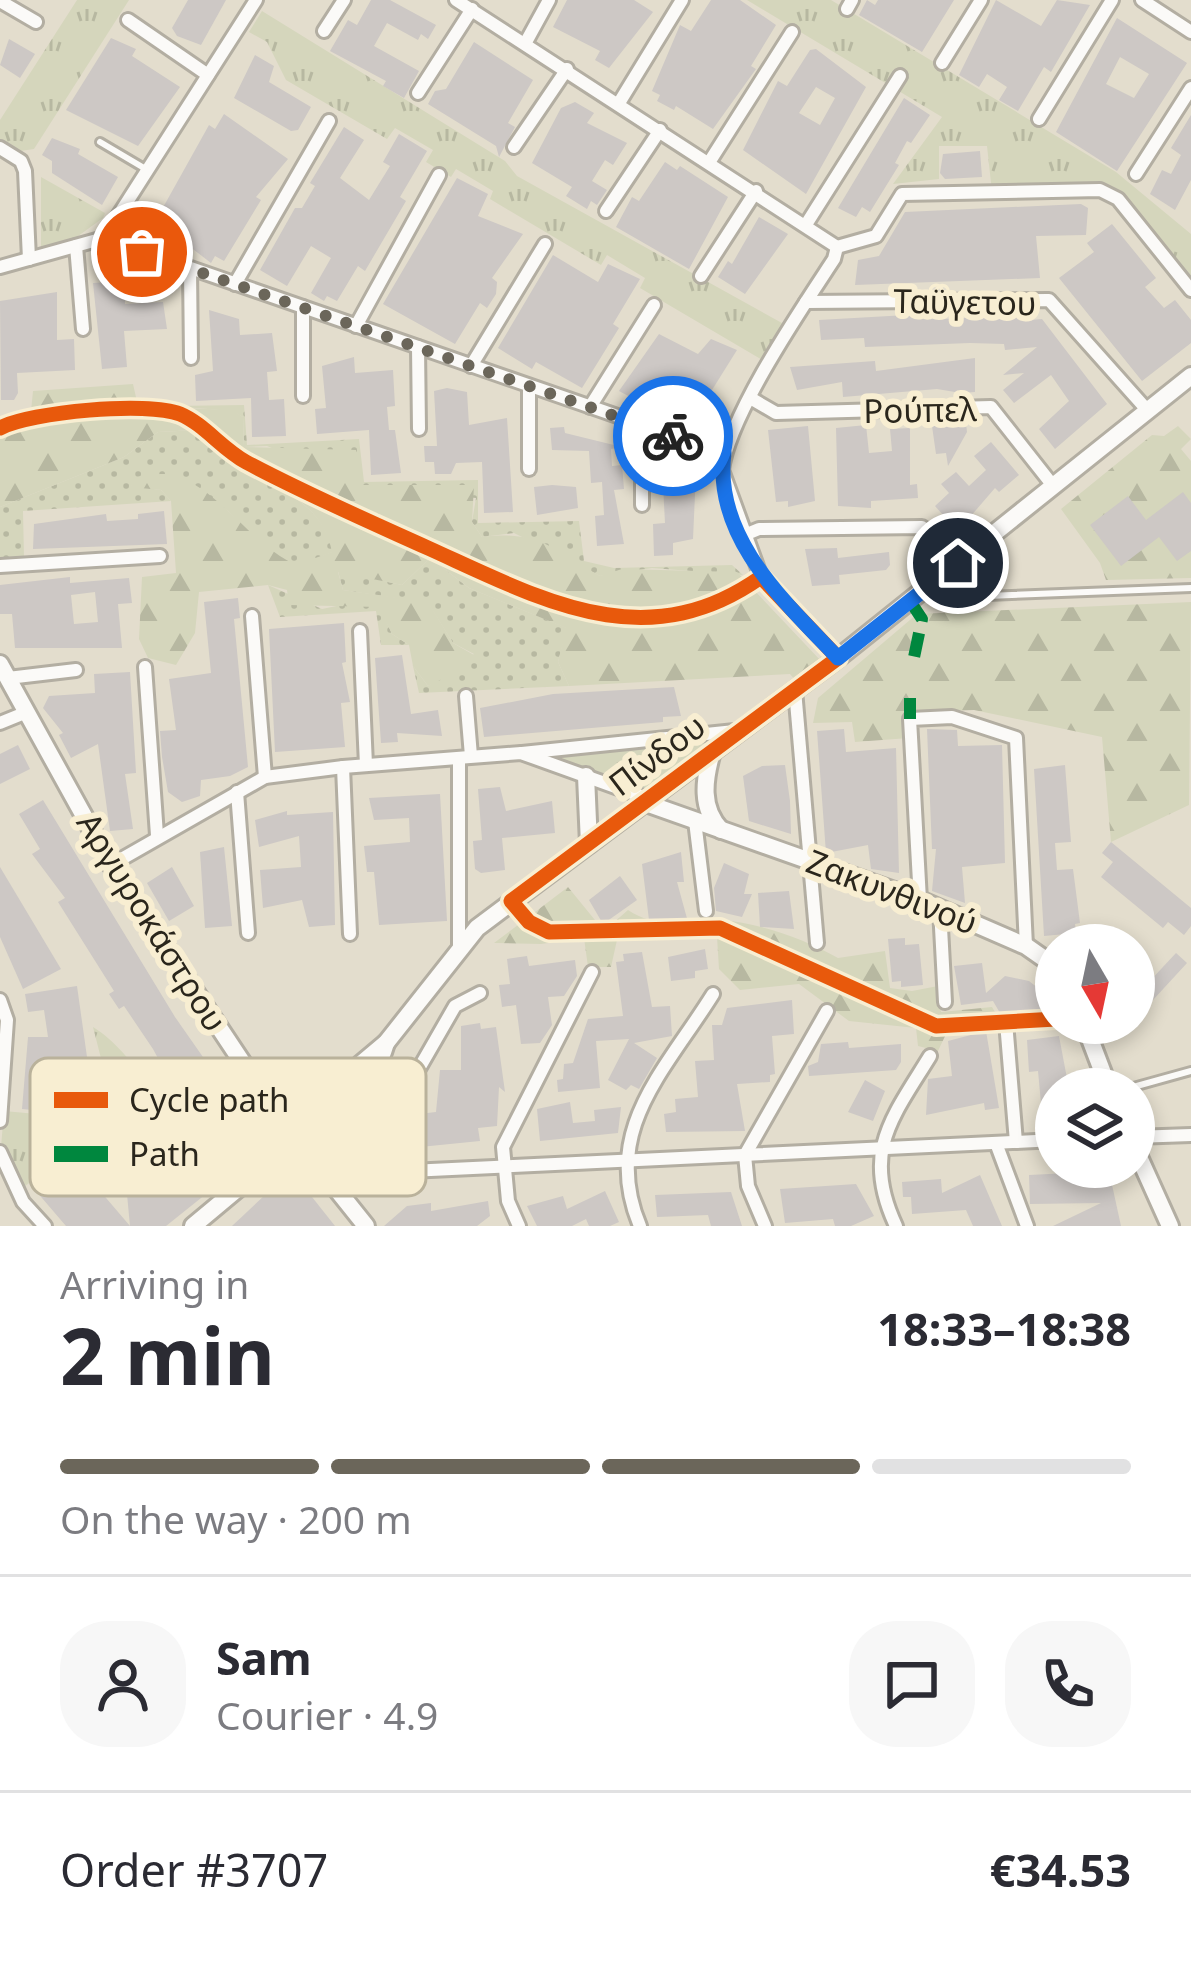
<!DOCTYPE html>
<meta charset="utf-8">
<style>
:root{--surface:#fff;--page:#f7f7f7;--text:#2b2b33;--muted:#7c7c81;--line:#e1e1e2;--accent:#6b665a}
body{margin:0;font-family:"Noto Sans",sans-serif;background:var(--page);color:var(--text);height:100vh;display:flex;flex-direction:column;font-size:45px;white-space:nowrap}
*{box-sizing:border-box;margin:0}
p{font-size:39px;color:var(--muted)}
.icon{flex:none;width:66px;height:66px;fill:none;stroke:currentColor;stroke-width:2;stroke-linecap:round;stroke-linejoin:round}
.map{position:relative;height:1226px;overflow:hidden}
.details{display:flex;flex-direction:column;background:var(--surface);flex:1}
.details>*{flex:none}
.needle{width:78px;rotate:171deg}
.tools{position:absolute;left:1035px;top:924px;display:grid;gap:24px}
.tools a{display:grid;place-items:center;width:120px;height:120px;border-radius:50%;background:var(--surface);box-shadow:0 6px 18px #0003;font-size:60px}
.pin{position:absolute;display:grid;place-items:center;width:102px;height:102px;color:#fff;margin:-51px;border:6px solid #fff;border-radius:50%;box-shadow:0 3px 12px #0007}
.courier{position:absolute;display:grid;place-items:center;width:120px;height:120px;margin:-60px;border:9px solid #1a73e8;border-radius:50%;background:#fff;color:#222;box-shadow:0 3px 15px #0007}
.summary em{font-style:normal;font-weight:700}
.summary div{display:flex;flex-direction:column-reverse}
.summary{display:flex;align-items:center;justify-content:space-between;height:204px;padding:0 60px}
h1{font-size:78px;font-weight:700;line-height:90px}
.bar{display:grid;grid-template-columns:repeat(4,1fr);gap:18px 12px;align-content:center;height:144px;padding:0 60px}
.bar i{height:15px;border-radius:9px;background:var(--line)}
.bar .current{background:var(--accent)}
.bar p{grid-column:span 4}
.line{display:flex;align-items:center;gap:30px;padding:0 60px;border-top:3px solid var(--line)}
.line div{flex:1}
.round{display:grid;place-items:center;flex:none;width:126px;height:126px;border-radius:48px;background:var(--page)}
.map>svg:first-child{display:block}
.grass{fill:url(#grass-dots)}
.forest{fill:url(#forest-firs)}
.park{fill:url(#park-tufts)}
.building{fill:#cdc8c5;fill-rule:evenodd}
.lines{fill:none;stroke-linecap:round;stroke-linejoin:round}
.lane-casing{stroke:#b3aea2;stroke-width:12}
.street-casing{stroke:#b3aea2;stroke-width:18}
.secondary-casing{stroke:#b3aea2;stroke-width:22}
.lane{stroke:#fbfaf8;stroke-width:6}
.street{stroke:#fbfaf8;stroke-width:12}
.secondary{stroke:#fbfaf8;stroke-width:16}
.quiet{stroke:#00873e;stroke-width:12;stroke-dasharray:24 12;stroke-linecap:butt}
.cycleway-casing{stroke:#f8eed2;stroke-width:22}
.cycleway{stroke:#e8590c;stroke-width:15}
.done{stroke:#6b665a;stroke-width:12;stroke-dasharray:0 21.6}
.route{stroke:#1a73e8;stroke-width:15}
.labels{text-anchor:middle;stroke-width:12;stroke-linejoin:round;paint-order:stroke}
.street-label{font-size:33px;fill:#2a261c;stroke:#f8eed2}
.key{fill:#f8eed2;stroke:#bab29b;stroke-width:3}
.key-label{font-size:33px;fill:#2a261c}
</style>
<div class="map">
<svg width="1191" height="1226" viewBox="0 0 1191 1226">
<defs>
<pattern id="grass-dots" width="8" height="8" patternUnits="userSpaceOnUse" patternTransform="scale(3)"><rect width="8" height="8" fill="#d5d6bc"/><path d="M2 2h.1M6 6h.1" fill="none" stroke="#b7b8a1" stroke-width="1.8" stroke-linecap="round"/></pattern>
<pattern id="forest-firs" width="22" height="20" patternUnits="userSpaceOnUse" patternTransform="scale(3)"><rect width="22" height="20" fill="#d5d6bc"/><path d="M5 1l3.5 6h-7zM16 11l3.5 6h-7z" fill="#b7b8a1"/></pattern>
<pattern id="park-tufts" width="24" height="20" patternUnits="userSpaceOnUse" patternTransform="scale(3)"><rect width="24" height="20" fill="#d5d6bc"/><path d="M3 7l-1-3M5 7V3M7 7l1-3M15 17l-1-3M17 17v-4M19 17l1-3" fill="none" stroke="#b7b8a1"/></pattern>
</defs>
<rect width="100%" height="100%" fill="#e3ddcd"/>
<g class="grass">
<path d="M244 405 247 445 359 439 364 482 478 480V523L579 521 584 561 614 568 732 565 743 575 652 568 600 576 514 533 482 537 472 522 476 498 361 485 267 446 244 447 243 417 232 411 171 406Z"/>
<path d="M197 430C205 438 214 449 224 456 265 487 321 495 333 552L296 566 268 553 228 511 172 475 131 486 161 490 171 501 23 511 24 557 0 558V507L124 457 158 432Z"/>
<path d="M430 558 469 588 567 628 558 662 569 686 419 693 413 666 428 686 474 654 453 643 428 603 343 590 338 571 402 585Z"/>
<path d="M268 585 322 609 351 603 380 607 392 634 409 645H381L376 611 280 617Z"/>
</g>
<g class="forest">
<path d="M133 384 138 406 232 410 243 417 244 447 356 450 362 485H474L472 522 482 537C540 530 552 549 600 576L622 569 737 572 822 662 796 681 790 674 569 686 558 662 566 628 469 588 430 558 402 585 338 572 343 590 428 602 453 643 474 655 465 668 428 686 413 666 409 645 392 634 379 607 289 605 287 590 268 585 199 592 195 633 176 665 148 658 139 639 142 577 176 573 171 501 161 490 131 487 134 477C145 476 163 472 173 475 219 488 251 545 296 565L332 552C321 495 265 486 224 456 214 449 205 438 196 430L158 432 124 457 0 507V430L31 411 33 391Z"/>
<path d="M1178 426 1191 439 1181 449 1191 461V578L1106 580 1100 563 1061 509 1152 435 1164 436Z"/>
<path d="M1191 602 1189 805 1111 842 1102 737 974 710 909 712V738L855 742 852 722 813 723 818 698 917 614Z"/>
<path d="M568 887 599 925 612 924 628 910C659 931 686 917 721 920 759 923 805 939 838 958L885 951 890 988 912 991 938 986 941 1012 992 1007 998 1017 1056 1014V1023L1078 1024 947 1032 938 1051 918 1046 916 1028 849 1021 799 984 740 990 719 969 717 937 617 940 611 967H588L584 938 541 944 494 943Z"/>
</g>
<g class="park">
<path d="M77 0H129L34 149 0 154V120Z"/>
<path d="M747 0H831L1116 172 1191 234V290L1118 199 1100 190 992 192 987 146H939V179L893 184 942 117Z"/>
<path d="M262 11 505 161 517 176 791 328 771 365 640 288 645 278 607 255 601 265 490 199 493 191 456 169 451 177 426 162 433 150 395 128 387 139 286 80 267 42 249 32Z"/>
<path d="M41 177 105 213 103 218 63 247H41Z"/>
<path d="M726 739 650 797 542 752Z"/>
<path d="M93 1027C150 1062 166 1150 247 1101L276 1141 237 1169 206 1145 108 1170 81 1145 21 1189 1 1147 4 1111 59 1116 62 1079 107 1082Z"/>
</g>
<g class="building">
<path d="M188 0H226L201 45 177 36 172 28Z"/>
<path d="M371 0H390L436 25 428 39 421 34 418 40 387 23 374 46 419 71 404 98 383 86 386 81 330 51 348 20 357 25Z"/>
<path d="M567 0H634L653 12 609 68 595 60 600 51 553 27Z"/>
<path d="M711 0H740L776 25 751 66 756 69 713 129 676 106 674 110 657 101 660 95 652 91 680 25 691 31Z"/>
<path d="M867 0 875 5 878 0H954L922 52 859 15Z"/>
<path d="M996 0 1041 26 1057 0 1090 5 1051 72 1044 67 1018 111 999 100 1007 87 987 74 979 87 959 75Z"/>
<path d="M1117 18 1187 63 1117 171 1056 132ZM1120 57 1149 74 1134 98 1106 84Z"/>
<path d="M111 38 136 49 132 56 180 87 138 146 66 110Z"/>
<path d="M9 39 35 54 20 78 0 65Z"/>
<path d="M474 42 533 80 508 123 515 127 499 157 496 146 428 104 435 91 446 89Z"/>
<path d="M816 49 866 87 806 194 743 150 778 81 787 86 810 50ZM816 87 835 98 820 125 799 113Z"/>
<path d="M255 55 274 66 269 82 311 107 298 130 291 131 234 98Z"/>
<path d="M904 98 930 115 911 143 907 141 895 163 899 165 870 212 862 207 856 217 838 208Z"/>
<path d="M575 102 594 113 587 123 627 143 613 165 605 160 592 181 607 190 597 205 591 201 587 209 566 196 572 187 532 163 561 108Z"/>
<path d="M224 114 288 159 256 197 261 200 224 261 215 256 211 263 176 236 172 242 151 229 209 125 215 129Z"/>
<path d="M1191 115V180L1175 210 1150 194 1162 170 1171 174 1181 155 1171 148Z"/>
<path d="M344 127 364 140 340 178 369 200 390 166 383 162 399 134 427 151 400 197 406 201 365 271 358 266 337 301 327 296 324 301 311 293 331 258 311 246 287 286 260 270 295 208H302L315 186 310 183Z"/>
<path d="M52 138 80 149 78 154 118 177 102 205 52 173V161L42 155Z"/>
<path d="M980 151 982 177 945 179 940 173 943 154Z"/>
<path d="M665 162 677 170 680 166 728 197 689 269 616 227 632 197 639 201Z"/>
<path d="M457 178 488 194 478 216 523 234 492 278 497 282 496 294 487 308 480 303 455 344 383 304Z"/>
<path d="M1081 204 1088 208 1086 235 1036 236 1040 278 855 285 858 260 879 256 905 212Z"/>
<path d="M759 217 788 234 745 294 718 277 728 261 732 264Z"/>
<path d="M1112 224 1156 278 1145 287 1164 308 1175 300 1191 320V343L1142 381 1059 278 1094 252 1087 243Z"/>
<path d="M553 255 598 282 608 264 640 279 613 324 619 328 582 388 536 362 532 369 498 348Z"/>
<path d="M124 281 125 304 163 302 167 329 124 331 127 367 102 369 93 283Z"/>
<path d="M57 292V340L74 339 75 370 17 373 18 393 14 400H1L0 301Z"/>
<path d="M209 310 239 319 240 335 272 333 277 371 267 372 269 400 284 399 286 436 252 437 251 398 196 401 195 375 213 371Z"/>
<path d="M942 313V319L1031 315V320L1042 319 1107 404 1055 449 1039 429 1069 401 1051 375 1014 403 1003 390 1024 373 1003 375 1037 347 1005 350 1004 344 970 343 865 347 864 338 821 340 819 320Z"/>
<path d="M659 334 698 354 711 339 737 350 692 422 657 401 653 409 619 391Z"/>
<path d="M354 357 355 373 393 370 395 406 387 407 389 430H395L401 473 371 475 369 430 317 434 315 409 326 408 322 366Z"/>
<path d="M975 358V392L961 393 937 389 843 397 842 382 797 390 790 367 875 361 876 371Z"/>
<path d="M447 388 467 392 469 425 507 418 513 512 484 513 482 462 456 463 451 474H435L434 462H425L424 446H437L434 391Z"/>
<path d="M966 423 967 432 948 466 946 453 936 454 932 426Z"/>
<path d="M866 425 869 453 892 451 890 429 910 428V485L917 484 918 498 871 501V508L838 506 836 428Z"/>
<path d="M808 426 815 501 788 507V501L776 502 768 430Z"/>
<path d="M564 427 565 433 622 447 611 449 612 466 622 465 624 489 614 490 624 544 597 546 595 516 604 515 602 482 591 483 589 451 552 450 550 428Z"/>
<path d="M991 442 1019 475 999 492 995 488 970 517 951 524 935 506 949 493 941 484 956 472 969 486 986 470 974 456Z"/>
<path d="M677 464 696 472 693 539 673 543V555L654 556 653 524 665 523 662 465Z"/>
<path d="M552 485 576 487 578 508 537 515 534 487Z"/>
<path d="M1183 492 1191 503V551L1177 561 1159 537 1121 566 1090 525 1128 496 1146 520Z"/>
<path d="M164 511 167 544 33 549 34 524 106 514 107 521 138 519V514Z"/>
<path d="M837 548 838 558 889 552 890 565 886 570 839 575 840 584 812 586 805 549Z"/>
<path d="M70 577V583L129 578 132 603 118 604 122 648H15L12 614H0V585ZM95 592 98 622 74 624 71 595Z"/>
<path d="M238 598 240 618 234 619 248 767 230 776 201 780 200 796 182 802 168 792 162 757 160 731 176 730 169 679 211 673 204 602Z"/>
<path d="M344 623 346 662 342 663 350 702 341 703 345 747 275 752 269 629Z"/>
<path d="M402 655 411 714 438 710 442 736 397 733 398 742 381 743 375 658Z"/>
<path d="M130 672 136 773 125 774 133 829 110 831 98 744 71 758 59 735 63 733 43 708 49 696 95 693 94 674Z"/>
<path d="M674 687 681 716 663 717V722L484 737 480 708 553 694Z"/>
<path d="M844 729 846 752 896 748 899 873 871 869 868 845 826 853 817 731Z"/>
<path d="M927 729 957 730 958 746 1002 745 1005 863 962 867 965 903 932 891 936 849H932Z"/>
<path d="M18 745 30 769 0 784V754Z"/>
<path d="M785 765 790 801 791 834 749 821 743 776 762 766Z"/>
<path d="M1065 765 1071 842 1055 843 1057 870 1073 869 1080 923 1075 924 1076 933 1044 936 1034 769Z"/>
<path d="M500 787 506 811 552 801 555 833 502 838 505 870 481 873 475 869 473 841 482 840 478 789Z"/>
<path d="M440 794 447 921 379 925 374 872H367L364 846 410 842 409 818 374 820 369 798Z"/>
<path d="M43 800 175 1017 233 1100 211 1115 206 1108 202 1111 176 1072 156 1086 145 1072 160 1062 153 1049 124 1006 119 1009 109 994 114 991 58 902 65 898 32 854 40 849 19 814Z"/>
<path d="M287 811V815L333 812 335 925 309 927 302 900 263 908 260 870 301 867 299 836 259 847 255 820Z"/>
<path d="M1111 842 1191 908V926L1184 935 1168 922 1163 928 1101 877 1113 862 1102 853Z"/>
<path d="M224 847 232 926 205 928 200 852Z"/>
<path d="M681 852 684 882H677L688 922 663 925 662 919 649 920 642 864Z"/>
<path d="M724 863 749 874 744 894H752L742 917 716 911 714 888Z"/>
<path d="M0 867 61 969 23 989 0 937Z"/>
<path d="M172 867 194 906 169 921 147 883Z"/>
<path d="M620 876 637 900 603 924 589 900Z"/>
<path d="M789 891 794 929 760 927 758 893Z"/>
<path d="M905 938V945L919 944 923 985 901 987V981L892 982 888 939Z"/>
<path d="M705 949 708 969 695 971V978L671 981 668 957Z"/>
<path d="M642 952 652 1007 670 1006 672 1036 634 1043 657 1058 639 1089 631 1085 626 1090 608 1080 629 1039 596 1041 600 1088 558 1092 557 1080 563 1079 564 1064 573 1063 588 1019 623 1016 616 962 624 961 623 954Z"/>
<path d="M1176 953 1187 963 1141 1013 1134 1007V971L1148 983Z"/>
<path d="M527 956 529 966 575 960 577 976 564 996 548 997 552 1025 540 1043 521 1044 516 1005 502 1007 499 985 510 984 507 959Z"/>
<path d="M982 963 986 993 1005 976 1029 981 1043 992 1045 1012 1000 1013 993 1001 961 1005 954 966Z"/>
<path d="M77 986 88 1064H54L52 1112 22 1109 28 1037H48L44 1010 28 1012 25 994Z"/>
<path d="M792 1000 794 1034 772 1036 775 1074 770 1075V1082L737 1084 745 1131 666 1132 664 1114 676 1112 675 1099 698 1097 695 1061 714 1060 712 1025H722L727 1008Z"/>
<path d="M480 1023 481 1029 496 1027 505 1092 499 1087 497 1126 478 1128 480 1141 410 1148 408 1134 415 1133 419 1114 436 1112 440 1070H461V1026Z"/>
<path d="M986 1031 999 1108 985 1110 984 1103 926 1115 928 1079 952 1076 948 1041Z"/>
<path d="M1059 1036 1069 1089H1056V1112L1042 1114 1038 1071 1029 1072 1027 1040Z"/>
<path d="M848 1042 849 1048 901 1044V1062L896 1070 809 1076 808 1066 818 1062 821 1044Z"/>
<path d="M865 1080 885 1091 873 1121 848 1112Z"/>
<path d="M570 1102 573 1123 595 1121 594 1110 621 1107 618 1133 540 1141 537 1109Z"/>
<path d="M203 1149 226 1178 166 1226H130L125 1173 154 1169 155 1189Z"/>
<path d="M76 1157 89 1178 130 1226H66L36 1191Z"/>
<path d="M1109 1171 1121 1226H1053L1101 1203 1030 1204 1029 1175Z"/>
<path d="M293 1173 335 1226H232L266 1194Z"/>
<path d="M980 1175 1002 1226H973L966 1210 912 1214 911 1197H903L902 1182 941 1179 942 1193Z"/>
<path d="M856 1184 874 1216 851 1226H835L833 1219 785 1223 780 1189Z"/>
<path d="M605 1191 619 1222 610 1226H589L586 1219 572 1226H537L527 1206 563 1196 567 1209Z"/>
<path d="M731 1192 742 1226H711L708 1215 657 1217 655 1195Z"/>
<path d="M488 1201 490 1216 477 1226H384L407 1206 431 1203V1211Z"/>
</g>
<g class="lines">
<g class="lane-casing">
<g id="lane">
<path d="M100 142 144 168"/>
<path d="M959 563 987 596 1191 588"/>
<path d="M1006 1022 1056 1019"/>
<path d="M1126 1089 1191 1071"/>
</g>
</g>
<g class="street-casing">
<g id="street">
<path d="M456 0 837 247"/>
<path d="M1142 0 1191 32"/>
<path d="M0 1 36 22"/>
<path d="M847 9 852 0"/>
<path d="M128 20 208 75"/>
<path d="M324 31 344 0"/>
<path d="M526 42 549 0"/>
<path d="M942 63 981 0"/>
<path d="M418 93 472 9"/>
<path d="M619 103 682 0"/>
<path d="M1039 119 1112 0"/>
<path d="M514 147 567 69"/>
<path d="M0 148 21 161 25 171 29 259"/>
<path d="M710 161 792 32"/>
<path d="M1136 174 1191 88"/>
<path d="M606 211 660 130"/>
<path d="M807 223 900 76"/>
<path d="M104 238 256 0"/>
<path d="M76 246 83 329"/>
<path d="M837 247 834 259C802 308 729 415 722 470L761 577 838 658"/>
<path d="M837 247 876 236 902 194 1100 190 1118 199 1191 290"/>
<path d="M0 267 104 238 724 453"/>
<path d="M190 269 191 358"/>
<path d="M701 276 756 191"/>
<path d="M235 284 329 121"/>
<path d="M806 302 1049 300 1148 411"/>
<path d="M303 307V396"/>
<path d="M356 326 439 175"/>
<path d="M418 347 419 429"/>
<path d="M471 366 545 244"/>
<path d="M752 399 776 413 991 407 1054 487"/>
<path d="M590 407 654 305"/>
<path d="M529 469V386"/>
<path d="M642 505V425"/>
<path d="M742 536 759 529 922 527 959 563"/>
<path d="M0 566 160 556"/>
<path d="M252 616 265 777"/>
<path d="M360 631 366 765"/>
<path d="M145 667 157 835"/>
<path d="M8 678 76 670"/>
<path d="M795 690 817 943"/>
<path d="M466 696 471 756"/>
<path d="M0 723 27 712"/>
<path d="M522 753 735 731"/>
<path d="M459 758V946"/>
<path d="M343 767 350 934"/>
<path d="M237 792 248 933"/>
<path d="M695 821 706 911"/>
<path d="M111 865 265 777 343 767 521 753 649 799"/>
<path d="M920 900 910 719 952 717 1016 738 1026 946"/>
<path d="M940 909 945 1002"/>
<path d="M0 1000 7 1020 0 1121"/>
<path d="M1006 1022 1016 1142"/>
<path d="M1134 1137 1191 1135"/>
<path d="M996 1143 1027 1226"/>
<path d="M0 1152 23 1202 45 1226"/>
<path d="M359 1173 455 1006 480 993"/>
<path d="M325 1175 1056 1140"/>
<path d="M519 1226 508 1201 503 1147 592 972"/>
<path d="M640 1226C600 1131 665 1071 713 994"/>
<path d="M765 1226 748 1186 745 1155 827 1011"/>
<path d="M896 1226C861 1152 892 1118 930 1056"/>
</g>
</g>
<g class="secondary-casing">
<g id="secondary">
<path d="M0 664 111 865 278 1116 366 1226"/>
<path d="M712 752C704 780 700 808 721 830"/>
<path d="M586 776 589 844"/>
<path d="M643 802 920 900 1026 946 1056 967"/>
<path d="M1084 1023 1109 1089"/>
<path d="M297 1140C339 1136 375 1080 386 1043"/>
<path d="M1134 1146 1170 1226"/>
<path d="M325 1175 346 1114"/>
<path d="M193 1226 296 1140 361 1064 386 1043 477 928 838 658 1191 376"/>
</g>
</g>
<use href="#lane" class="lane"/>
<use href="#street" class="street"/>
<use href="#secondary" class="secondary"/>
<g class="quiet">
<path d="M910 601 922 619 912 667"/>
<path d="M910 698V719"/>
</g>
<g class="cycleway-casing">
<path id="cycleway" d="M0 428C31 412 147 401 180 414 204 424 222 449 246 462 306 494 366 520 428 548 541 599 645 659 761 577L838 658 511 901 529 922 549 932 720 928 936 1026 1056 1019"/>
</g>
<use href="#cycleway" class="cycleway"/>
</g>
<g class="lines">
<path class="done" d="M142 252 673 436"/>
<path class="route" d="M673 436 724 453C713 538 786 603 838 658L958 563"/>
</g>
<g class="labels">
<g class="street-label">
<text transform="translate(965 302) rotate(1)" y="12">Ταϋγετου</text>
<text transform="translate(920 410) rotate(-1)" y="12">Ρούπελ</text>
<text transform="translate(657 755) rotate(-37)" y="12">Πίνδου</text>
<text transform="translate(892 892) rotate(21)" y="12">Ζακυνθινού</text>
<text transform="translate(152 922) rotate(58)" y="12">Αργυροκάστρου</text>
</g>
</g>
<rect x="30" y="1058" width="396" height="138" rx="18" class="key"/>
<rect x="54" y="1092" width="54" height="16" fill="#e8590c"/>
<rect x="54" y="1146" width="54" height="16" fill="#00873e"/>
<g class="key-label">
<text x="129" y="1112">Cycle path</text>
<text x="129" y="1166">Path</text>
</g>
</svg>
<div class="tools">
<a><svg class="needle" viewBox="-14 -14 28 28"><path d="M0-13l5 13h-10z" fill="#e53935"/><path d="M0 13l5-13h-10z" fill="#7c7c81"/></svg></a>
<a><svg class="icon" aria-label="layers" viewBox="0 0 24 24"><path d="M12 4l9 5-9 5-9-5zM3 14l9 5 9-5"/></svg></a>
</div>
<div class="pin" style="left:142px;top:252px;background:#ea580c"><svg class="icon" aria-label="bag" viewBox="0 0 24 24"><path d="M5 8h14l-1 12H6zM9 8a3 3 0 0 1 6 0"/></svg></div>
<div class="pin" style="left:958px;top:563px;background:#1f2937"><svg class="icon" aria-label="home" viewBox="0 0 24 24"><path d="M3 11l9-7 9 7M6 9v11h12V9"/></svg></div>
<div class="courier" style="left:673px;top:436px"><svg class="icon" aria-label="bike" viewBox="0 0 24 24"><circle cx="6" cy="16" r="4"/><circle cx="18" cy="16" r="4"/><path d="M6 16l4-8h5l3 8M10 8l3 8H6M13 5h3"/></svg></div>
</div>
<section class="details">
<div class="summary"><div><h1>2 min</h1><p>Arriving in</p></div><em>18:33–18:38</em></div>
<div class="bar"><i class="current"></i><i class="current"></i><i class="current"></i><i></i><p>On the way · 200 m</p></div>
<div class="line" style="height:216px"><a class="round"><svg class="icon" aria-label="person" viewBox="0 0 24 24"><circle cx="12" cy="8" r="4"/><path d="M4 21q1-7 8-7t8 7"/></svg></a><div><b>Sam</b><p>Courier · 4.9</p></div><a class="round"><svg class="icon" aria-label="chat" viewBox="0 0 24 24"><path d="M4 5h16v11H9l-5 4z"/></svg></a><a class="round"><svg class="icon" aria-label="phone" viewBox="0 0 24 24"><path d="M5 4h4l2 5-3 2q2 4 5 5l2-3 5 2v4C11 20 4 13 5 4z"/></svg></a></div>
<div class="line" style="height:156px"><div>Order #3707</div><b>€34.53</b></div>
</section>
